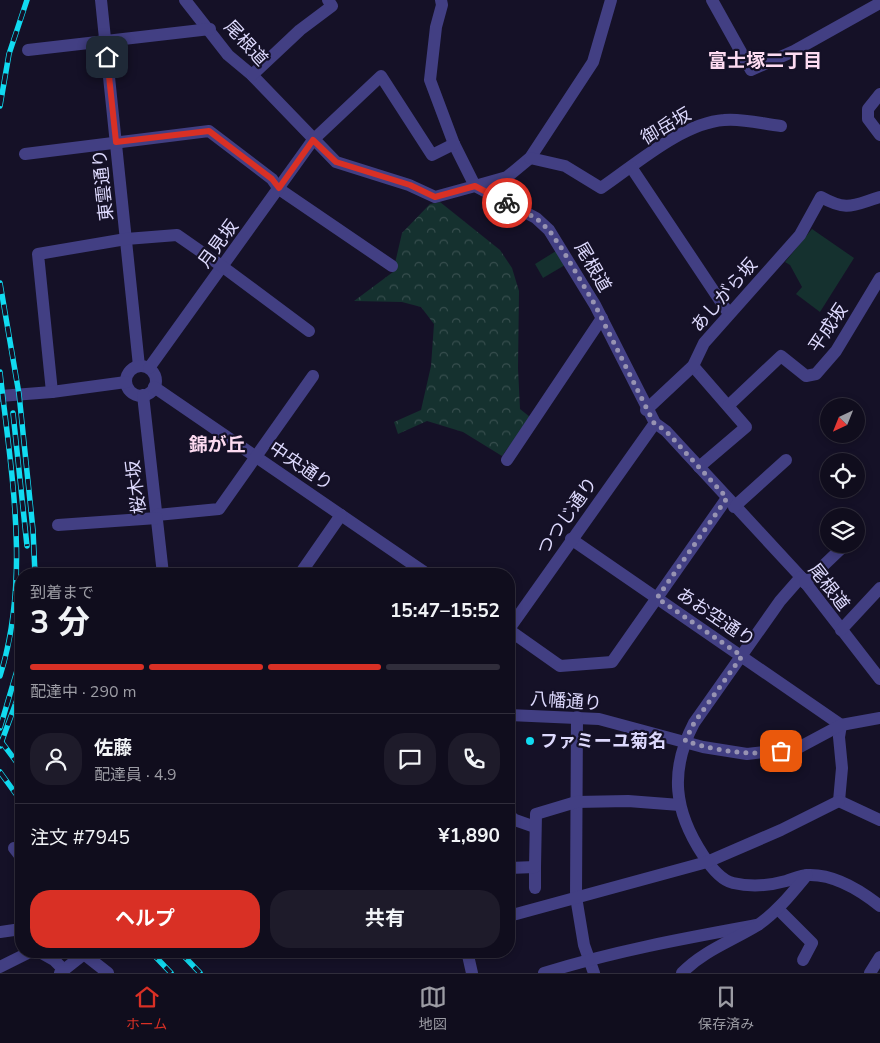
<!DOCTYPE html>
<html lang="ja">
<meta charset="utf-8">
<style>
:root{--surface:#100d1d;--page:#1e1b2a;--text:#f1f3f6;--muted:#9c9ca4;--line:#302d3b;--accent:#d93025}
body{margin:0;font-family:"Nunito Sans","Noto Sans JP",sans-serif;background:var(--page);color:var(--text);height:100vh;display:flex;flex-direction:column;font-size:19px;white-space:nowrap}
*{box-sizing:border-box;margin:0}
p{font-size:16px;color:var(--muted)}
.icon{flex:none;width:28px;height:28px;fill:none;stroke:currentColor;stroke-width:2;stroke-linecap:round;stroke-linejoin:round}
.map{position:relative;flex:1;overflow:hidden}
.side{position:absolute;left:15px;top:568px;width:500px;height:390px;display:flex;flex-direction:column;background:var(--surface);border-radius:20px;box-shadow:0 2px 8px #0003,0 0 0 1px var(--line)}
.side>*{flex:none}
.needle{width:32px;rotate:223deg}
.tools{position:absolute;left:820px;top:398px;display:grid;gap:10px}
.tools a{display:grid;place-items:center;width:45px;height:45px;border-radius:50%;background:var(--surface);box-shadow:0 2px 8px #0003,0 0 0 1px var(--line);font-size:25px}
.pin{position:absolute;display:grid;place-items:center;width:42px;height:42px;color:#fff;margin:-21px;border-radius:10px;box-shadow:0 2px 8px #0006}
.courier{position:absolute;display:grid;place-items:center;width:50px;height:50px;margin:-25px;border:4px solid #d93025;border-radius:50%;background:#fff;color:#222;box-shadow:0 1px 6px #0007}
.head em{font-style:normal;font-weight:700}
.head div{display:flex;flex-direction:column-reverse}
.head{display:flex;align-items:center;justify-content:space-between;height:85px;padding:0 15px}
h1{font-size:32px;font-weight:700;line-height:38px}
.bar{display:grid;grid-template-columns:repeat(4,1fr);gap:8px 5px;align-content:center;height:60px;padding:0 15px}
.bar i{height:6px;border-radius:4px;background:var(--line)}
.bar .on{background:var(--accent)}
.bar p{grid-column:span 4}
.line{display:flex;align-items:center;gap:12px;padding:0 15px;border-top:1px solid var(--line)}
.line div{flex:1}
.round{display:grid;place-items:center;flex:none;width:52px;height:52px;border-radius:20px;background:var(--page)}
.cta{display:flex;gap:10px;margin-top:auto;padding:10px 15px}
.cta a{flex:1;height:58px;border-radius:20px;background:var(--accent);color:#fff;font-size:20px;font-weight:700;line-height:58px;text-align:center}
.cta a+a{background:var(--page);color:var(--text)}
.tab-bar{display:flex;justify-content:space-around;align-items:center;height:70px;border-top:1px solid var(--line);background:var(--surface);font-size:14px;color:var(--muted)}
.tab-bar a{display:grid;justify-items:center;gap:2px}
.tab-bar .on{color:var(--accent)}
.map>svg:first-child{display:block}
.forest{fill:url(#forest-crowns)}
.park{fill:#15312f}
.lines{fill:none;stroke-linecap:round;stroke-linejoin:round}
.street{stroke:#423f83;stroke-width:12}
.rail-casing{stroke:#11dbf1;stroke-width:5.5}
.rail{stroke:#151127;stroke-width:4;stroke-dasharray:11;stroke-linecap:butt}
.done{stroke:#9793b2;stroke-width:5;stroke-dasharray:0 9}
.route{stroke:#d93025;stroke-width:6}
.poi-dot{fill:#11dbf1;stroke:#151127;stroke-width:2}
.labels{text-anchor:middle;stroke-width:4.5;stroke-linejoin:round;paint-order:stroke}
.street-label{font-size:18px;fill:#ddd9fd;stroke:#151127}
.poi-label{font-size:18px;font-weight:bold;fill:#ddd9fd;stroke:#151127;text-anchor:start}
.neighbourhood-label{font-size:19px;font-weight:bold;fill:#fddbf1;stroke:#151127}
</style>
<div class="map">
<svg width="880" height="973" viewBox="0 0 880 973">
<defs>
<pattern id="forest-crowns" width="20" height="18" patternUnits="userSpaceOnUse" patternTransform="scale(1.25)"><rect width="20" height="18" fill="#15312f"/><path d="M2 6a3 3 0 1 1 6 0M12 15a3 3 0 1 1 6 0" fill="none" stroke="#374e4e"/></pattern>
</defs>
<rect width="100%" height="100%" fill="#151127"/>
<path class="forest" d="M440 202 500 250 512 268 519 291 518 368 520 409 530 417 502 456 463 432 427 421 398 434 394 422 421 410 431 366 434 324 421 307 402 302 354 301 393 272 402 233 430 204Z"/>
<g class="park">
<path d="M812 229 854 258 820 312 796 294 802 287 790 265 785 262Z"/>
<path d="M556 251 565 265 543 278 535 264Z"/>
</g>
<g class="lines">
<g class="street">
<path d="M101 0 139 366"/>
<path d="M185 0 228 55 252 75 336 162 409 185 435 197 475 186 536 218 549 230 595 305 655 423 666 431 801 577 880 679"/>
<path d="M441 0 442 5 436 27 430 80 454 144 475 186 507 177 530 158 593 62 611 0"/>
<path d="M712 0 751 70 794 51 880 3"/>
<path d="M28 50 210 29"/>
<path d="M252 75 300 30 332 6 328 0"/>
<path d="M880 94 868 109V119L880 135"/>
<path d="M25 154 209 131 272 179 279 189 392 266"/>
<path d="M530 158 565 166 601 188C635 165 682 123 724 120 742 118 763 124 781 126"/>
<path d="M631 167 729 314"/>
<path d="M693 366 746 427 699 467"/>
<circle cx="141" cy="381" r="15"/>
<path d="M149 368 313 140 381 76 432 155 454 144"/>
<path d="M154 387 427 574"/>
<path d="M52 392 38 254 126 239 177 235 223 267 309 331"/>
<path d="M143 395 163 574"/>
<path d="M0 396 52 392 126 382"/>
<path d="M728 406 781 356 806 376 816 374 836 351 880 278"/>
<path d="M646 410 693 366 704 343 800 235 821 197C848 212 853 205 880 197"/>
<path d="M507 460 602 318"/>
<path d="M734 507 786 460"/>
<path d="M157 515 219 509 313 376"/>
<path d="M58 525 157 518"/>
<path d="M571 539 841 725 839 737 842 768 839 801"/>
<path d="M300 574 341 515"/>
<path d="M801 577 780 601 694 723C669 771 674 811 703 855 710 866 720 880 733 883 751 887 768 886 786 881 793 879 801 875 808 875 834 874 860 890 880 906"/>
<path d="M805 583 846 544"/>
<path d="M509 629 655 423"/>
<path d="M509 630 560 666 612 662 727 498"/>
<path d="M841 630 880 588"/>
<path d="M509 715 599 719 703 747 747 754 798 748 841 725 880 718"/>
<path d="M577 717 576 897 584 945 594 973"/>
<path d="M839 801 880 820"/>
<path d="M509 815 515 820 535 827"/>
<path d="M14 848 21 857"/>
<path d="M535 867V888"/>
<path d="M509 868 535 867 536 814 576 802 628 801 680 805"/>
<path d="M778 909 812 943 803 960"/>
<path d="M509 916 707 862 781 830 839 801"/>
<path d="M0 932 21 929"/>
<path d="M38 951 54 960 64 970"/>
<path d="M80 951 108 973"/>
<path d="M467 951 472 973"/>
<path d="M0 967 32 951"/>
<path d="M60 973 84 954"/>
<path d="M544 973C614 951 686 938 757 925"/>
<path d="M682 973C703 951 732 941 758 925 778 911 792 893 807 875"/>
<path d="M870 973 880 957"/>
</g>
<g class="rail-casing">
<g id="rail">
<path d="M0 106 9 54 27 0"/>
<path d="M0 283 19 394 33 530 35 574"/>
<path d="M0 372C11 473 31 578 0 676"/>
<path d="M13 413 27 546"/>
<path d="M0 728 21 657"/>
<path d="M0 740 21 768"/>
<path d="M0 746 21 689"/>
<path d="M0 772 21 801"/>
<path d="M150 951 171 973"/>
<path d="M179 951 200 973"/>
</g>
</g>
<use href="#rail" class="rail"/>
</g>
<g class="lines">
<path class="done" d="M507 203 536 218 549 230 562 249 595 305 654 423 666 431 727 498 657 598 742 656 694 723 685 741C718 751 747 756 781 751"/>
<path class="route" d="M107 57 116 142 209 131 272 179 279 188 313 140 336 162 410 185 435 197 475 186 507 203"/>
</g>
<circle class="poi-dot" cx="530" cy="741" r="5"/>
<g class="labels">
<g class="street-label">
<text transform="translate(246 43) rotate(47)" y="6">尾根道</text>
<text transform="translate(666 126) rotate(-30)" y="6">御岳坂</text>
<text transform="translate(103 185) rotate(-96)" y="6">東雲通り</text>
<text transform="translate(218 244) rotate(-54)" y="6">月見坂</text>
<text transform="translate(593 267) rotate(60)" y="6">尾根道</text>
<text transform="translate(724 295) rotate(-49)" y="6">あしがら坂</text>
<text transform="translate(828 328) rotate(-56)" y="6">平成坂</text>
<text transform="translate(301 466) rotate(34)" y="6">中央通り</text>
<text transform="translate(136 487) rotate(-97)" y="6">桜木坂</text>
<text transform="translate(567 516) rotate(-55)" y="6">つつじ通り</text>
<text transform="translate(829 587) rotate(52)" y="6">尾根道</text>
<text transform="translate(716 617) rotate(34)" y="6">あお空通り</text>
<text transform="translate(566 701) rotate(4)" y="6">八幡通り</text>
</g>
<g class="poi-label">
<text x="540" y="747">ファミーユ菊名</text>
</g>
<g class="neighbourhood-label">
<text x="765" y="67">富士塚二丁目</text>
<text x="217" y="451">錦が丘</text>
</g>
</g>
</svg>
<div class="tools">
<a><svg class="needle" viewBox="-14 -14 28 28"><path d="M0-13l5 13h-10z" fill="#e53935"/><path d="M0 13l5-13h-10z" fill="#9c9ca4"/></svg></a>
<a><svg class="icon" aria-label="locate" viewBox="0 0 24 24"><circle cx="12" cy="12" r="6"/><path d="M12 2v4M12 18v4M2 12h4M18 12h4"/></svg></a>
<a><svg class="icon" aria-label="layers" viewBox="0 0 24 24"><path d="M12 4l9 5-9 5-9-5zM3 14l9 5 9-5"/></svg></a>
</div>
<div class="pin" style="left:781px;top:751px;background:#ea580c"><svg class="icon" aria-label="bag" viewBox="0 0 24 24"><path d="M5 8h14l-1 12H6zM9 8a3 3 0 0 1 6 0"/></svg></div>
<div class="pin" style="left:107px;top:57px;background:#1f2937"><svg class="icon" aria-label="home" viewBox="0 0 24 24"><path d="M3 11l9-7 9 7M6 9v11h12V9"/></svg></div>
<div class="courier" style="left:507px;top:203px"><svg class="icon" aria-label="bike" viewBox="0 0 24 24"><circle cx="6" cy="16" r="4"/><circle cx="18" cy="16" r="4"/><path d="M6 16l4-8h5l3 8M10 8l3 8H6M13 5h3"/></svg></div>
<section class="side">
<div class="head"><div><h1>3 分</h1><p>到着まで</p></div><em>15:47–15:52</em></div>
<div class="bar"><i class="on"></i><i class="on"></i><i class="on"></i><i></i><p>配達中 · 290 m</p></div>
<div class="line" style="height:90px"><a class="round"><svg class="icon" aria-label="person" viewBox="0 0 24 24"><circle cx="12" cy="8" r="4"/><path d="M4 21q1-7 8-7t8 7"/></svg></a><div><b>佐藤</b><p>配達員 · 4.9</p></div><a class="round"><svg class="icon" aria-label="chat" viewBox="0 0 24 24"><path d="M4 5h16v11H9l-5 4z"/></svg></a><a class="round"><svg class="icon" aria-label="phone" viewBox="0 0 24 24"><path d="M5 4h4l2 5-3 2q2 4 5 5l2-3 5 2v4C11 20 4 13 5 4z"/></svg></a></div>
<div class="line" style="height:65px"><div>注文 #7945</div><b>¥1,890</b></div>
<div class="cta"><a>ヘルプ</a><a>共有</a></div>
</section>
</div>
<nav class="tab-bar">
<a class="on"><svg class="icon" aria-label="home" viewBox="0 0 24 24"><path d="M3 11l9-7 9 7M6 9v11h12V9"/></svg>ホーム</a>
<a><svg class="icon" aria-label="map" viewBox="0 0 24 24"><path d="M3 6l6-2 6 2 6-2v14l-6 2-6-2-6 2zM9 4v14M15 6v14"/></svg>地図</a>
<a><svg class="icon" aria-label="saved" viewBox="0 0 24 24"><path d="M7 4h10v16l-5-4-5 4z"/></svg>保存済み</a>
</nav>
